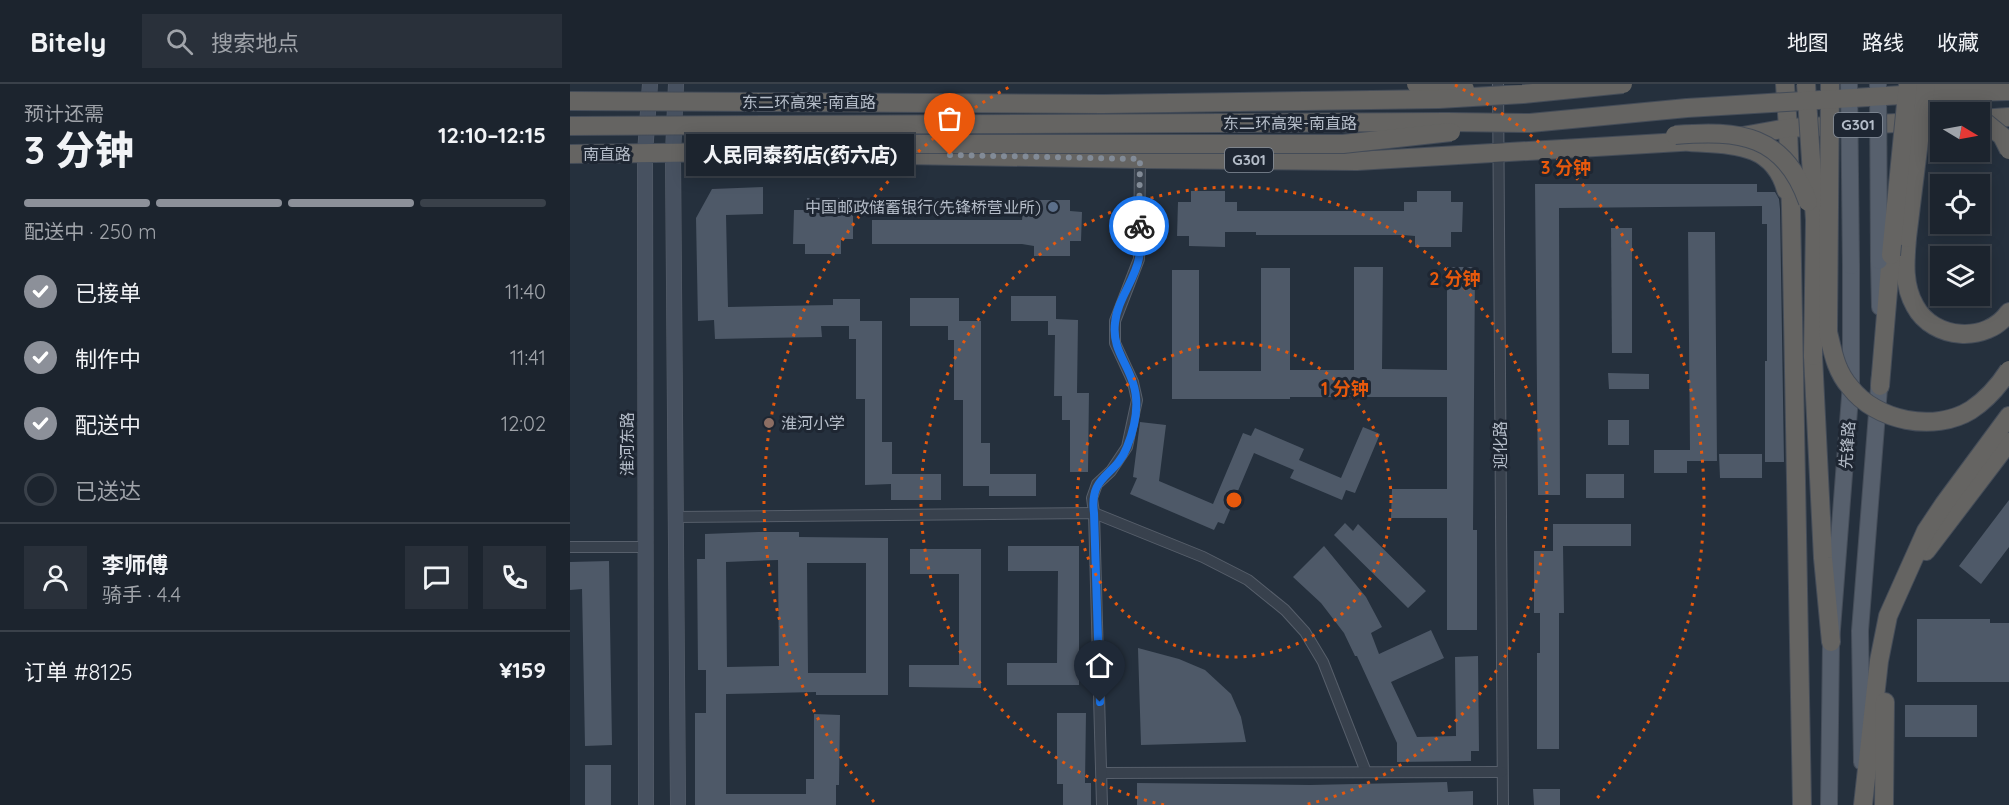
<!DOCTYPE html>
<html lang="zh">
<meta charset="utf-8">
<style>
:root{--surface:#1c242e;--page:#29303a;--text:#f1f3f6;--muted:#a0a4aa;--line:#3a414a;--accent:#8c9099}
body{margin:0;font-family:Quicksand,"Noto Sans SC",sans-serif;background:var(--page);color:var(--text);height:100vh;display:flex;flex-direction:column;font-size:22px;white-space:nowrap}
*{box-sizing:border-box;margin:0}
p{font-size:20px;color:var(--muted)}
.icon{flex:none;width:33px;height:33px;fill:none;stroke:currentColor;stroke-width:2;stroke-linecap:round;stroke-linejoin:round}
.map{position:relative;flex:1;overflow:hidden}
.drawer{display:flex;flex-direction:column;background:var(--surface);width:570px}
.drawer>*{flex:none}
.needle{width:39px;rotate:100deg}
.tools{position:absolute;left:1360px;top:18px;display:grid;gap:12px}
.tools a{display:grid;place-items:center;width:60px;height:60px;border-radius:0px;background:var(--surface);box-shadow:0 3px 15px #0003,0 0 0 2px var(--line);font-size:30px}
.pin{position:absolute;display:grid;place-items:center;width:51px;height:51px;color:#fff;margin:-62px -26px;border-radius:50% 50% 50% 0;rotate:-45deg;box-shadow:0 0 6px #0007}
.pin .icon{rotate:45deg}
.courier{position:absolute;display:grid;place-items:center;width:60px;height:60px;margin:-30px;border:4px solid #1a73e8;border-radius:50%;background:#fff;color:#222;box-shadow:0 2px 8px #0007}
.bubble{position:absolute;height:42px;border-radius:0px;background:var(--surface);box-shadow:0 3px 15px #0003,0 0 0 2px var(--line);font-size:20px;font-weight:800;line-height:42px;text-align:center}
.overview em{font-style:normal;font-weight:800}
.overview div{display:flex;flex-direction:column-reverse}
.overview{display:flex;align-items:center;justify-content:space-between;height:102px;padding:0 24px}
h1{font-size:39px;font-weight:800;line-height:45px}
.bar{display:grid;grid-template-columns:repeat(4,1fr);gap:9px 6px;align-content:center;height:72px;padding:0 24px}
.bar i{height:8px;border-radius:4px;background:var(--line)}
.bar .current{background:var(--accent)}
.bar p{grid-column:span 4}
.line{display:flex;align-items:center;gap:15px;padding:0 24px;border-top:2px solid var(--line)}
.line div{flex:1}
.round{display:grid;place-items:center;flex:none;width:63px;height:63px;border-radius:0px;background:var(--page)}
ol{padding:0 24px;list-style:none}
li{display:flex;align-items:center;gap:18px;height:66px}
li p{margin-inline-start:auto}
li .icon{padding:6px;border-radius:50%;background:var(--accent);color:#fff;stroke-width:4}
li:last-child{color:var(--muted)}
li i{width:33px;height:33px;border:3px solid var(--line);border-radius:50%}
header{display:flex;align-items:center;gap:36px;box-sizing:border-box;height:84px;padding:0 30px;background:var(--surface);border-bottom:2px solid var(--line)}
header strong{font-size:28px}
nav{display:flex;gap:33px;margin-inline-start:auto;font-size:21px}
.search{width:420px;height:54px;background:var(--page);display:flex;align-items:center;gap:15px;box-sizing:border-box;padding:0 21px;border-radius:0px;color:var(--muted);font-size:22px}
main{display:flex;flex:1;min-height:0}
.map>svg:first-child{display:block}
.building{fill:#4e5968;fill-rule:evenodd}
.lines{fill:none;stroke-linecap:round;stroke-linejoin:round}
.minor-casing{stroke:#575f6b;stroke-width:12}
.secondary-casing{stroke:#575f6b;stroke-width:16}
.primary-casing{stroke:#454d59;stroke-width:18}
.trunk-casing{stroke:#444c58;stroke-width:20}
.minor{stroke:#38414d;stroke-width:10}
.secondary{stroke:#475160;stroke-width:15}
.primary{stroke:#57606d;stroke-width:16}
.trunk{stroke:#656462;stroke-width:18}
.primary-bridge-casing{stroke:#454d59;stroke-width:18;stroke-linecap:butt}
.trunk-bridge-casing{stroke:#444c58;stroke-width:20;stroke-linecap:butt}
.primary-bridge{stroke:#57606d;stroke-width:16}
.trunk-bridge{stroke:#656462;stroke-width:18}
.done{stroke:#828b97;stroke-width:6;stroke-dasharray:0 10.8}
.route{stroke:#1a73e8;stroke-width:8}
.ring{fill:none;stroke:#e8590c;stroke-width:3;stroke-dasharray:3 6}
.service-dot{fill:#5c6f8a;stroke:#1e2632;stroke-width:2}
.education-dot{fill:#8d6e63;stroke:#1e2632;stroke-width:2}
.labels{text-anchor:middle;stroke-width:6;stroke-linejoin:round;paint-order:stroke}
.shield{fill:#1e2632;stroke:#878f9b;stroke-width:1.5}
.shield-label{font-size:15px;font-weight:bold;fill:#b4bcc8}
.street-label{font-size:16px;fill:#b4bcc8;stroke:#1e2632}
.poi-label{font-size:16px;fill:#b4bcc8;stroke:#1e2632;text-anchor:end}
.centre{fill:#e8590c;stroke:#1e2632;stroke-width:3}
.ring-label{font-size:18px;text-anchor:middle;font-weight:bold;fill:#e8590c;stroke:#1e2632;stroke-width:6;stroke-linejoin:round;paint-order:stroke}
</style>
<header>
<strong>Bitely</strong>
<div class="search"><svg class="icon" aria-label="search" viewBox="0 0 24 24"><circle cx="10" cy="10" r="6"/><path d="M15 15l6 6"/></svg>搜索地点</div>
<nav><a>地图</a><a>路线</a><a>收藏</a></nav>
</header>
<main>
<section class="drawer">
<div class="overview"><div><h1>3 分钟</h1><p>预计还需</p></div><em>12:10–12:15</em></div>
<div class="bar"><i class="current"></i><i class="current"></i><i class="current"></i><i></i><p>配送中 · 250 m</p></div>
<ol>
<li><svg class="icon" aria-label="check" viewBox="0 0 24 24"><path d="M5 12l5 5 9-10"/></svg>已接单<p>11:40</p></li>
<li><svg class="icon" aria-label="check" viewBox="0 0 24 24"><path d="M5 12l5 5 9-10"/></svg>制作中<p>11:41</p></li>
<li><svg class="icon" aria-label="check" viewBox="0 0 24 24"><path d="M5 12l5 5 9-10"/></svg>配送中<p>12:02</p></li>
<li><i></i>已送达</li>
</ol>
<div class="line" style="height:108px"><a class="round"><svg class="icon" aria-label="person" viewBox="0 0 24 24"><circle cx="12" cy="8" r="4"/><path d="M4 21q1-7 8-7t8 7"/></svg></a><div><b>李师傅</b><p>骑手 · 4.4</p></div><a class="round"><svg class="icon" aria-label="chat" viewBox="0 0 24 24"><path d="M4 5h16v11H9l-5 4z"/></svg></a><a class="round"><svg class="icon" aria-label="phone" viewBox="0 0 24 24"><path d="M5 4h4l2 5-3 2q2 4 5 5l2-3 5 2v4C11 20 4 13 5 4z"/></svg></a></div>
<div class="line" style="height:78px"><div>订单 #8125</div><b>¥159</b></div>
</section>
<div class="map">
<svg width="1439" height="721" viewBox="0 0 1439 721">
<rect width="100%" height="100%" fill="#25303d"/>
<g class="building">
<path d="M965 100H1187V108H1205L1209 115 1210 125 1214 378H1195V277H1197V140H1192V122L989 124 990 411H968Z"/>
<path d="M193 103V130L156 131 158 223 263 221V215H290V237H312V358H322V390H371V416H321V400L295 401V315H286V255H279V242H251L252 253 145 255 144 236 128 237 126 134 142 105Z"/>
<path d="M621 107H655V118H667V127H834V118H847V107H881V118H893L892 148H881V163H845V152L833 151H686V148H655V163L619 162V152H607L608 118H621Z"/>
<path d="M237 114H271V126H283V155H271V170H235V160H223L224 126H237Z"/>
<path d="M466 116H500V127L512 128 511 157H500V172H464V162L452 160H302V136H452L453 127H466Z"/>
<path d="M1041 144H1062V269H1042Z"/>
<path d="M1118 148H1145L1147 377H1117V389H1084V366H1120Z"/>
<path d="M784 183H813L812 285 877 286V183H905L903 446H907V546H877V434H821L822 405H877V313H720V315H602V186H629V287H691V184H720V286H784Z"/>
<path d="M441 212H486V235L508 236 507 309H519L518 388H500V336H492V312H484L485 251H478V237H441Z"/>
<path d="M340 214H389V237H411V359H420V390H466V412H419V402H393V316H384V256H378V242H340Z"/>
<path d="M1038 289 1079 290V305H1039Z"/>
<rect x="1038" y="336" width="21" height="25"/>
<path d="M570 338 596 341 589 397 643 420 673 349 681 352 685 344 734 365 729 376 771 394 793 343 810 350 785 409 776 406 772 416 720 394 724 386 684 369 654 440 648 438 644 446 560 410 567 394 563 393Z"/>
<path d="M1149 370H1192V394H1150Z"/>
<rect x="1016" y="390" width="38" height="24"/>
<path d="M1439 416V463L1411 500 1389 482Z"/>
<path d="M775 439 783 447 788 440 856 507 838 524 764 451Z"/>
<path d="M983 440H1061V462H993L994 529H989V665H967V569H970V529H964V467H983Z"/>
<path d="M188 448H229V453L318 454V611H246V608L156 610V710H236V695H244V630L270 631 269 701H266V721H125V629H136V586H128L127 475H135V450ZM208 476 209 582 157 583 156 478ZM237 479H296V589H238Z"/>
<path d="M438 462H509V601H437V579H487L488 487H438Z"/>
<path d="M754 462 796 513 812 543 801 549 809 570 861 546 874 574 821 598 847 653 886 652 885 573 908 572 909 667H901V677L827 678V659L787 572H785L774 549 751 519 723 493Z"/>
<path d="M340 465H411V604L339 603V581H389V490H340Z"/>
<path d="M39 477 42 661 15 662 12 505 0 506V478Z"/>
<path d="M1347 535H1420V539H1439V598H1347Z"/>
<path d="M568 564 609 575 635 586 661 610 671 633 676 658 571 661Z"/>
<rect x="1335" y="621" width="72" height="32"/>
<path d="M487 629H516L515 699H521V721H493V700H487Z"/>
<rect x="15" y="681" width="26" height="40"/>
<path d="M877 698 878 708 903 707V721H567V699L740 701Z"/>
<path d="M963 705H990V721H964Z"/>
</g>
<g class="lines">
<g class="minor-casing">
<g id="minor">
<path d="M928 0 933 721"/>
<path d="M106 433 524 429 633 473 678 496 715 526 735 548 753 578 796 688"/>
<path d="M0 463H75"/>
<path d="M532 689 932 688"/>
<path d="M532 721 524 429 522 414 527 400 541 387 557 363 567 316 563 298 545 259V237L569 175 570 75"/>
</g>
</g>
<g class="secondary-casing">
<g id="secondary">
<path d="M106 0 103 70 108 721"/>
<path d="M76 721 75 69 80 0"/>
</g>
</g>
<g class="primary-casing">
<g id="primary">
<path d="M1309 177 1310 223"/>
<path d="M1292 678 1290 547 1310 291"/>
<path d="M1259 721 1261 558 1281 300V182"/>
</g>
</g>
<g class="trunk-casing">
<g id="trunk">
<path d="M1215 0 1218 44 1221 125 1232 721"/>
<path d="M1365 9 1404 28"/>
<path d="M1410 35 1439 33"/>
<path d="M1167 53 1218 44 1371 37"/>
<path d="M1120 58C1161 61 1203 58 1216 106"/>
<path d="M0 70 167 68 570 75 787 77 1127 57"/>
<path d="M1337 154C1335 178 1333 201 1345 222 1363 256 1417 260 1439 228"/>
<path d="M1243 272 1253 474 1261 558"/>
<path d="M1310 302 1321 171"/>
<path d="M1356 467 1439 358"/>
<path d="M1293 721 1309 577 1318 532 1356 447 1374 420 1439 332"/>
<path d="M1314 721 1315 618"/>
</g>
</g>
<use href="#minor" class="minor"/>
<use href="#secondary" class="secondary"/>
<use href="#primary" class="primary"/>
<use href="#trunk" class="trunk"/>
<g class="primary-bridge-casing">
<g id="primary-bridge">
<path d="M1279 0 1281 182"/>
<path d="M1308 0 1309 177"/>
</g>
</g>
<g class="trunk-bridge-casing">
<g id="trunk-bridge">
<path d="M846 0 895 5"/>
<path d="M1236 0 1245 136 1243 272"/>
<path d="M1260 0 1258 248C1263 269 1266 287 1280 303 1306 337 1364 349 1401 326 1416 316 1430 300 1439 286"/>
<path d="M0 17 533 20 869 15 953 10 1053 0"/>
<path d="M1410 34 1432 52 1439 66"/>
<path d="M0 42 877 38 960 39 1117 24 1365 9 1439 7"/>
<path d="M1105 51C1170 46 1214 50 1238 118"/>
<path d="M167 68 204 60H773L881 48"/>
<path d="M1337 154 1356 0"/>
<path d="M1321 171 1338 0"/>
</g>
</g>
<use href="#primary-bridge" class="primary-bridge"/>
<use href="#trunk-bridge" class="trunk-bridge"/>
</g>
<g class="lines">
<path class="done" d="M380 71 570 75 569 142"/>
<path class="route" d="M530 618 524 429C519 390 545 394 557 363 565 343 570 320 563 299 556 277 542 264 545 239 547 216 565 196 569 174 571 164 569 152 569 142"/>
</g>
<g class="ring">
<circle cx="664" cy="416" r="157"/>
<path d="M594 721A313 313 0 1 1 734 721"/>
<path d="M304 718A470 470 0 0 1 443 1M885 1A470 470 0 0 1 1024 718"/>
</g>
<circle class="service-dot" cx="483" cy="123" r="6"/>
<circle class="education-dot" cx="199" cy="339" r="6"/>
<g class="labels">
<g class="shield">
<rect x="1264" y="29" width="48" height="24" rx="4.5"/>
<rect x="655" y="64" width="48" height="24" rx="4.5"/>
</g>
<g class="shield-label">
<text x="1288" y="46">G301</text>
<text x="679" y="81">G301</text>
</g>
<g class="street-label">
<text x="239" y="24">东二环高架-南直路</text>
<text x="720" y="45">东二环高架-南直路</text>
<text x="37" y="76">南直路</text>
<text transform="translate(57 360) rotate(-90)" y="6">淮河东路</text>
<text transform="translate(930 361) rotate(-90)" y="6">迎化路</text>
<text transform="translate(1277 361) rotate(-86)" y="6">先锋路</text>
</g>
<g class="poi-label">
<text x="471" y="129">中国邮政储蓄银行(先锋桥营业所)</text>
<text x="211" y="345" text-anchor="start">淮河小学</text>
</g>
</g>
<circle cx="664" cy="416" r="9" class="centre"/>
<g class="ring-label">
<text x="996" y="90">3 分钟</text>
<text x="885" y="201">2 分钟</text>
<text x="775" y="311">1 分钟</text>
</g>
</svg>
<div class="tools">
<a><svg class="needle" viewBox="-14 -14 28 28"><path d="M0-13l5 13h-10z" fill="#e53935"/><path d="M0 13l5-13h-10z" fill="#a0a4aa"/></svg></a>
<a><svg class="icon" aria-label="locate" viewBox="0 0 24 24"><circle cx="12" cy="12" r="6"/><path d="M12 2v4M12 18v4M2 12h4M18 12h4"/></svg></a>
<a><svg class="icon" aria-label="layers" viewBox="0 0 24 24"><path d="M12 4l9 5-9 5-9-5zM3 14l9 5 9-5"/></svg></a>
</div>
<div class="pin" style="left:380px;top:71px;background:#ea580c"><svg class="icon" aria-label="bag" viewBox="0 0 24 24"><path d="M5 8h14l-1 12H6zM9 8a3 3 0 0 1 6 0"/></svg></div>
<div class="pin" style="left:530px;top:618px;background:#1f2937"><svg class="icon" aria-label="home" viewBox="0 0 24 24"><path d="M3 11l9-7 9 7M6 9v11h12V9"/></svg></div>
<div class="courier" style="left:569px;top:142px"><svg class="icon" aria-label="bike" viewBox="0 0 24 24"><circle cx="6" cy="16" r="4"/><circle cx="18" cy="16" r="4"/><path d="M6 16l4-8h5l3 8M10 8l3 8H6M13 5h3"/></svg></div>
<div class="bubble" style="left:116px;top:50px;width:228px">人民同泰药店(药六店)</div>
</div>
</main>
